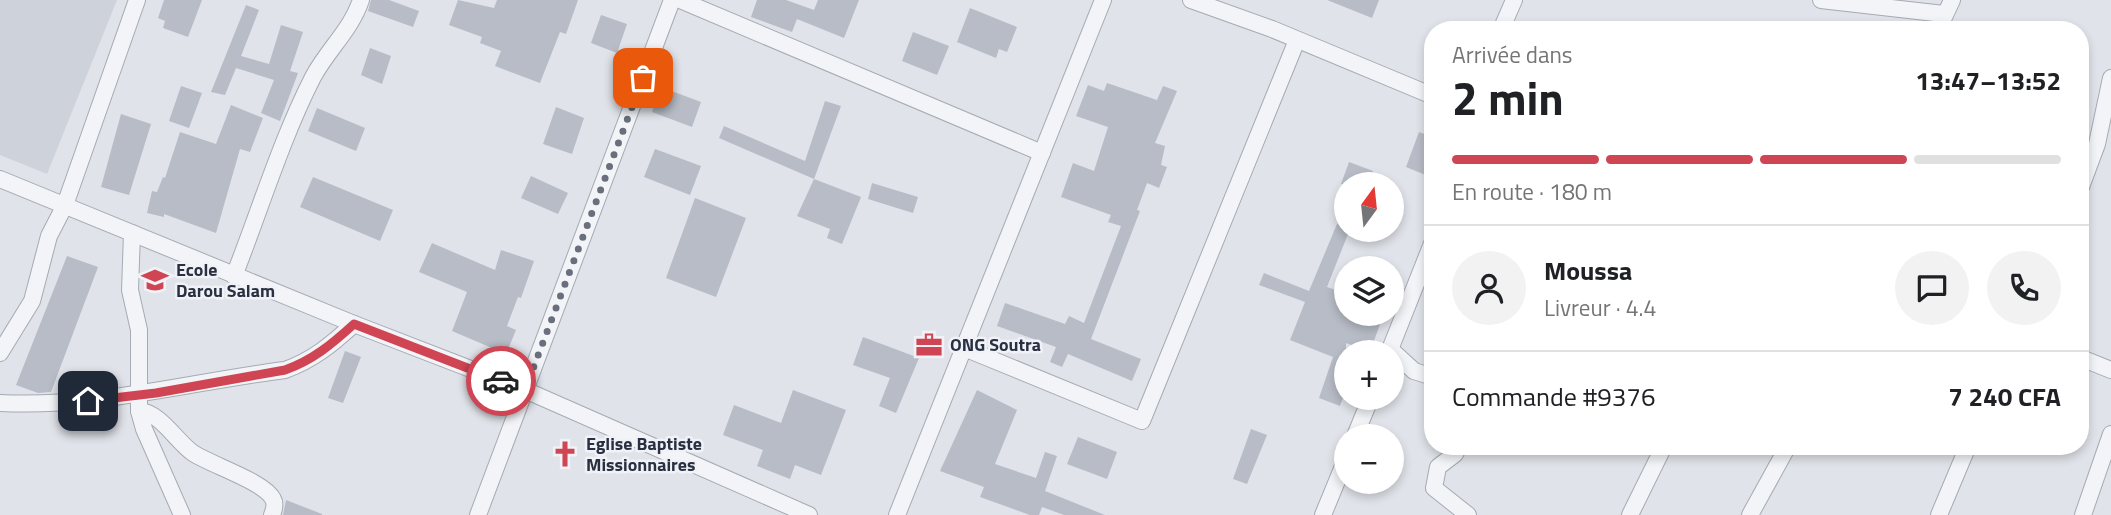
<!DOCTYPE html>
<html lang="fr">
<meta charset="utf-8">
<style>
:root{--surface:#fff;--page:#f2f2f2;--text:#202124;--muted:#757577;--line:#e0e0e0;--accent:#cf4553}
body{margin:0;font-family:"Titillium Web",sans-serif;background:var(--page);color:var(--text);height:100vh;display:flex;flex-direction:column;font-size:26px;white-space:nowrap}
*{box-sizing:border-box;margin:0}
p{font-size:23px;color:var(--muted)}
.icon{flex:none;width:38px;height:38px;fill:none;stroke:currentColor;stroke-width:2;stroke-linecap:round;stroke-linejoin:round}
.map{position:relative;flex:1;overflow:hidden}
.side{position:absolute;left:1424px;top:21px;width:665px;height:434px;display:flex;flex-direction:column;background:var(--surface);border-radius:28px;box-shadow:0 4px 10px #0003}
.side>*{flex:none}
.needle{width:46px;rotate:15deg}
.buttons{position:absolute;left:1334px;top:172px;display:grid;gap:14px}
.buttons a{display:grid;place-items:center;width:70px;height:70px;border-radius:50%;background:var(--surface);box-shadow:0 4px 10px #0003;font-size:35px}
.pin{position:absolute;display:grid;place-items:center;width:60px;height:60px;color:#fff;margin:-30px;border-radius:14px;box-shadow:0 4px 10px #0006}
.courier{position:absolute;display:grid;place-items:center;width:70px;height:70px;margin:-35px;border:5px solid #cf4553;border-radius:50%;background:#fff;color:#222;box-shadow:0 2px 9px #0007}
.head em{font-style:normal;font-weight:700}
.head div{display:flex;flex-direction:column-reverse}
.head{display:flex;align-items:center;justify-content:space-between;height:119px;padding:0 28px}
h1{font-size:46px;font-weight:700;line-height:52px}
.bar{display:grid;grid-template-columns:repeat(4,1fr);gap:10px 7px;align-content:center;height:84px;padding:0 28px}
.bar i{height:9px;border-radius:5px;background:var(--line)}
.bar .current{background:var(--accent)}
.bar p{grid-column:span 4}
.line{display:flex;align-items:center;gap:18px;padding:0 28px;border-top:2px solid var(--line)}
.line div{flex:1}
.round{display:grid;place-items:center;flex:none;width:74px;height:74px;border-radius:37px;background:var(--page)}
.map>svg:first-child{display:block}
.built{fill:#ced2db}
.building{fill:#b7bcc6}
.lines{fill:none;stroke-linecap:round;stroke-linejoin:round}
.minor-casing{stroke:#a5aab3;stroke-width:18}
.minor{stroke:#f3f4f7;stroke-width:16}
.done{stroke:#696f7c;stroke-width:7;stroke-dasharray:0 12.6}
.route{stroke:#cf4553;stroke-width:9}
.labels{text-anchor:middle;stroke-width:5;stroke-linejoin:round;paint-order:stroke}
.poi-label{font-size:18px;font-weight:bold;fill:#293041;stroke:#f0f2f7;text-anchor:start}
</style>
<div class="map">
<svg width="2111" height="515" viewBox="0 0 2111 515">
<rect width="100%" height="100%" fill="#e0e3e9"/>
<path class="built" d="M0 0H117L47 174 0 155Z"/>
<g class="building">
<path d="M164 0H202L188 37 163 28 165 21 158 18Z"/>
<path d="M371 0H389L419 11 413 27 368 11Z"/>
<path d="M458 0 494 8 497 0H578L566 34 560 32 540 83 495 66 501 51 480 43 482 37 449 25Z"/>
<path d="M757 0H786L814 10 818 0H859L844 38 797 19 792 32 751 17Z"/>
<path d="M1327 0H1379L1372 18Z"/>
<path d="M246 5 259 10 241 56 269 64 281 25 303 32 290 71 298 73 280 121 261 113 274 80 236 68 225 95 211 92Z"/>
<path d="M970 8 1017 27 1007 52 999 49 996 58 957 42Z"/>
<path d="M601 15 627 24 617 53 591 43Z"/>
<path d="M913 32 949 46 937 75 902 61Z"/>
<path d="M370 48 391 56 382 84 361 75Z"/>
<path d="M1107 83 1157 100 1163 86 1177 91 1155 143 1165 146 1161 165 1167 167 1159 188 1147 183 1137 210 1140 211 1091 339 1141 359 1132 381 1068 354 1062 367 1050 362 1056 347 997 326 1005 303 1065 324 1069 316 1084 323 1121 226 1108 222 1111 215 1061 197 1073 163 1094 171 1108 127 1076 116 1088 85 1104 91Z"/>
<path d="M181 86 202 93 189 128 169 121Z"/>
<path d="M661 87 701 102 692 127 652 112Z"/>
<path d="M825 101 841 106 814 179 861 197 842 244 827 238 830 229 797 216 814 179 719 138 724 126 805 161Z"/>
<path d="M231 105 263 118 250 152 240 149 216 233 164 214V217L147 213 152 191 157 192 163 177 165 178 180 132 216 144Z"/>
<path d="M556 107 584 118 572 154 543 144Z"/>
<path d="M317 108 365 128 356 151 308 131Z"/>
<path d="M121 114 151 124 129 195 101 187Z"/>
<path d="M1419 132 1433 137V178L1406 167Z"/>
<path d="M655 149 701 166 690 195 644 177Z"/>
<path d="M1349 162 1373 171 1368 184H1341Z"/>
<path d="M531 176 568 193 558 214 521 198Z"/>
<path d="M313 177 393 210 380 241 300 207Z"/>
<path d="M872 183 918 197 913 213 868 199Z"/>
<path d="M695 198 746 218 716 297 666 278Z"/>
<path d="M1337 224 1350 229 1327 287 1341 292 1340 298 1346 300V313H1384L1370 352 1346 343V389L1340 406 1319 398 1333 357 1290 340 1305 302 1259 285 1264 273 1309 291Z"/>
<path d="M432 243 495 270 501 250 534 261 521 298 518 297 507 326 516 330 506 354 452 331 467 292 419 272Z"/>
<path d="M67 256 98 267 51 392 38 393 16 385Z"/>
<path d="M863 337 919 358 896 413 879 406 890 378 853 365Z"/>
<path d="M345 351 361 357 343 403 328 398Z"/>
<path d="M793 390 846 410 821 475 795 465 790 479 757 466 763 450 723 435 734 405 781 423Z"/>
<path d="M977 390 1017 410 995 464 1036 478 1045 452 1057 456 1045 491 1105 515H1064L1042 507 1039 515H1030L980 497 984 487 940 471Z"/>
<path d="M1251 429 1267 435 1247 484 1233 479Z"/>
<path d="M1078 437 1117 452 1107 479 1067 464Z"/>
<path d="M286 500 322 514V515H283Z"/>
</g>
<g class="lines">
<g class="minor-casing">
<g id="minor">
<path d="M680 0 1042 153"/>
<path d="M1191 0 1272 29 1433 96"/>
<path d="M1821 0 1944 14"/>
<path d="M1501 30 1514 0"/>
<path d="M1938 30 1952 0"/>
<path d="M0 179 354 324 525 390 809 515"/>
<path d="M2081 187 2097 144 2111 78"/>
<path d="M132 233 130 290 139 330V411L144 429 182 515"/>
<path d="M234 276C260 210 281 140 313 77 328 49 351 30 361 0"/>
<path d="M964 348 1142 421 1297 40"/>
<path d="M1390 349 1414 371 1433 377"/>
<path d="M1389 352 1433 241"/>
<path d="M0 353 32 301 49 236 65 205 137 0"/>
<path d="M2081 358 2111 370"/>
<path d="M0 403C98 408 189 382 285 370 313 360 332 344 354 324"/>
<path d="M139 411C160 412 176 441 193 453 211 465 265 482 273 499 276 504 274 510 272 515"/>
<path d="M1355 436 1371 397"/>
<path d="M1459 446 1455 454 1438 467 1434 488 1468 515"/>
<path d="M478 515 672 0"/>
<path d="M897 515 1103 0"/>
<path d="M1323 515 1346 459"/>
<path d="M1630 515 1664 446"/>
<path d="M1750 515 1788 446"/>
<path d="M1939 515 1968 446"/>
<path d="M2083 515 2111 434"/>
</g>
</g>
<use href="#minor" class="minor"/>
</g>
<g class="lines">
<path class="done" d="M501 381 525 390 643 78"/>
<path class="route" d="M88 401 156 393 285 370C313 360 332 344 354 324L501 381"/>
</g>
<defs>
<g id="school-bare" transform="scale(2.1)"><path d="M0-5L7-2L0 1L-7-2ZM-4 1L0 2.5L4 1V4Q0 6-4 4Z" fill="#cf4553" stroke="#f0f2f7" stroke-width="2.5" paint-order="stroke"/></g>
<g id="office-bare" transform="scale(2.1)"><path d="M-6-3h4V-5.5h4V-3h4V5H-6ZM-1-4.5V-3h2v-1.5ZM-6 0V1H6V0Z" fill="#cf4553" stroke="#f0f2f7" stroke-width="2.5" paint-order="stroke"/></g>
<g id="church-bare" transform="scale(2.1)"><path d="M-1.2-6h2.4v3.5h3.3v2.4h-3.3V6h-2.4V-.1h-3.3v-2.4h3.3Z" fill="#cf4553" stroke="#f0f2f7" stroke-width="2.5" paint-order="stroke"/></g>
</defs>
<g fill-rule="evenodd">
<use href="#school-bare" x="155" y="280"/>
<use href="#office-bare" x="929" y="345"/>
<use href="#church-bare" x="565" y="454"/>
</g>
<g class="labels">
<g class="poi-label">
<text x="176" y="276">Ecole<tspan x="176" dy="21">Darou Salam</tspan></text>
<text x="950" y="351">ONG Soutra</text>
<text x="586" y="450">Eglise Baptiste<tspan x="586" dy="21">Missionnaires</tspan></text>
</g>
</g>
</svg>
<div class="buttons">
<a><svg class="needle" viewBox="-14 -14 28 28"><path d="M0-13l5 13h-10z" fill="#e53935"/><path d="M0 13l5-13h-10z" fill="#757577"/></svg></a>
<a><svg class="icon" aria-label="layers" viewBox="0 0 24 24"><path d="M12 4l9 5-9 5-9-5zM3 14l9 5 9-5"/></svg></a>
<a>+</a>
<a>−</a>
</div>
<div class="pin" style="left:643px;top:78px;background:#ea580c"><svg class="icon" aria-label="bag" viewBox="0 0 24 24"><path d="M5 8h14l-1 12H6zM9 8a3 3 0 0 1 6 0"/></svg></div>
<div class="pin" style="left:88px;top:401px;background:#1f2937"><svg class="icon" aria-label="home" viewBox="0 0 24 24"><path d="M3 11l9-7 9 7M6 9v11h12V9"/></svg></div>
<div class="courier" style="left:501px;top:381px"><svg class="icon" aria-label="car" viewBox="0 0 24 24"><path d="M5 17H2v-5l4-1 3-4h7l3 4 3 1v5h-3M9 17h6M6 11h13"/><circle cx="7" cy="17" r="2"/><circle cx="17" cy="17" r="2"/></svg></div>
<section class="side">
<div class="head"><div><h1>2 min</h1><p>Arrivée dans</p></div><em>13:47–13:52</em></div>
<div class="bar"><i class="current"></i><i class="current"></i><i class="current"></i><i></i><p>En route · 180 m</p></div>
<div class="line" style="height:126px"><a class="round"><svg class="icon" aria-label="person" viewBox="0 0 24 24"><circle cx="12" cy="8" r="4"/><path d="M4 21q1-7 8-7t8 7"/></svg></a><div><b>Moussa</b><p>Livreur · 4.4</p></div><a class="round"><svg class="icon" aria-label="chat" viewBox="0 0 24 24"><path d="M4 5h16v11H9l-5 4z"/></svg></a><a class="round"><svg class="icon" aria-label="phone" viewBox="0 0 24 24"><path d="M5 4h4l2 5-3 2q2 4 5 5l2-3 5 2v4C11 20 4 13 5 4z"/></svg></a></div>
<div class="line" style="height:91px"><div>Commande #9376</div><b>7 240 CFA</b></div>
</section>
</div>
